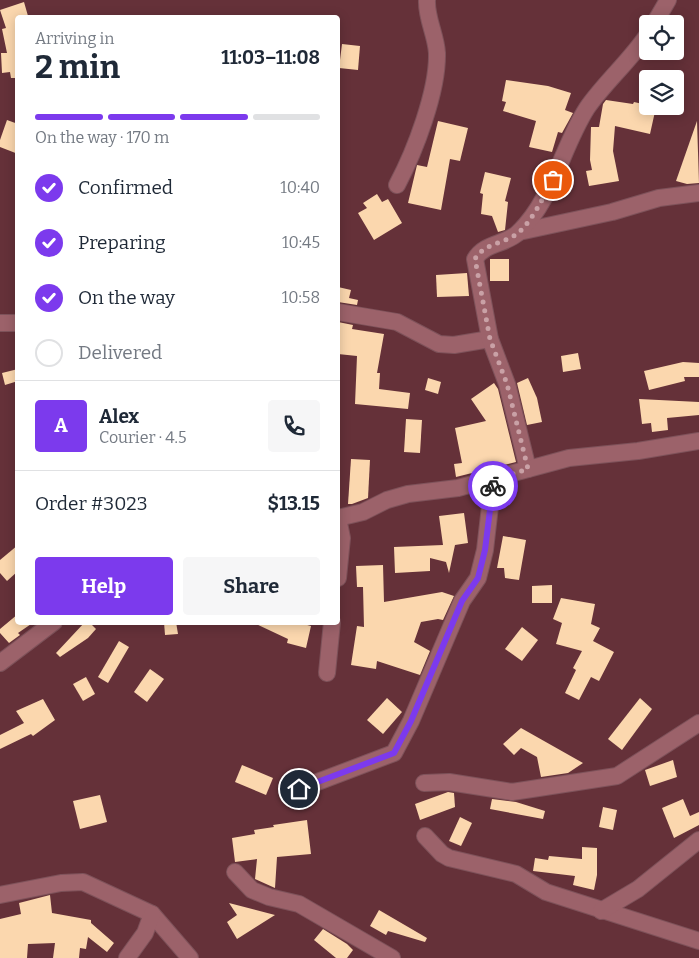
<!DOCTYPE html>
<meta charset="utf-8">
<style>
:root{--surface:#fff;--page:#f6f6f7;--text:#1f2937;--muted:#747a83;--line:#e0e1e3;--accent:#7c3aed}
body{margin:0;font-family:Bitter,serif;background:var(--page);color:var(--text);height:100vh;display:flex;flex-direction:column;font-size:19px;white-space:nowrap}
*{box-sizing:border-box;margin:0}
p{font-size:16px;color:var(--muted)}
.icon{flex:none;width:28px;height:28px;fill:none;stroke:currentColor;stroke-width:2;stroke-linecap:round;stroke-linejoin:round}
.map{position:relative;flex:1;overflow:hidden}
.sheet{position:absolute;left:15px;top:15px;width:325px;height:610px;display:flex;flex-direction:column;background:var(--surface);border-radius:5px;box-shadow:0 2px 12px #0003}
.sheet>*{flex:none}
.controls{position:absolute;left:639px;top:15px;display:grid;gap:10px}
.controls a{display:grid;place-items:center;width:45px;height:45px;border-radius:5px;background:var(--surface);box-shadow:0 2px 12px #0003;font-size:25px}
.pin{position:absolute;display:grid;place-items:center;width:42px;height:42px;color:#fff;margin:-21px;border:2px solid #fff;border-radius:50%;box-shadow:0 1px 5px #0007}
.courier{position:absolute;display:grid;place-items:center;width:50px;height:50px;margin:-25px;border:4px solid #7c3aed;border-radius:50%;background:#fff;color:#222;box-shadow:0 1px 6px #0007}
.summary em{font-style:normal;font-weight:700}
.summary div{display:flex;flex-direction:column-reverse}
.summary{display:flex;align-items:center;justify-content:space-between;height:85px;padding:0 20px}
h1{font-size:32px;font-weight:700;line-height:38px}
.bar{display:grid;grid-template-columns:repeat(4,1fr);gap:8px 5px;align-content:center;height:60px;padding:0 20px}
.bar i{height:6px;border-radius:4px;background:var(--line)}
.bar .on{background:var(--accent)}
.bar p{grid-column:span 4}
.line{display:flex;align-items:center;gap:12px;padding:0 20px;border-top:1px solid var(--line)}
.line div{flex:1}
.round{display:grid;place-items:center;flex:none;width:52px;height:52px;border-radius:5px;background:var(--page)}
ol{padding:0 20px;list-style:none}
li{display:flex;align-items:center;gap:15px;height:55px}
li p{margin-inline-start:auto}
li .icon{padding:5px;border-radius:50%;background:var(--accent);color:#fff;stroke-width:4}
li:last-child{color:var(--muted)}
li i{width:28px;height:28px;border:2px solid var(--line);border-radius:50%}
.primary-button{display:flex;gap:10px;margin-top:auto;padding:10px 20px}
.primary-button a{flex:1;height:58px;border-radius:5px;background:var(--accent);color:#fff;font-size:20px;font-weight:700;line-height:58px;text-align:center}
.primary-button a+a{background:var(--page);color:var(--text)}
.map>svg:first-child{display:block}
.building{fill:#fbd7ae}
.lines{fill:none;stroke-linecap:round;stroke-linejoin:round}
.minor-casing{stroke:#7e525a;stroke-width:18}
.minor{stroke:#9c626a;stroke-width:16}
.done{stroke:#c9a1a6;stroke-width:5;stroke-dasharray:0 9}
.route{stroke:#7c3aed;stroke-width:6}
</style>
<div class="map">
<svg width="699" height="958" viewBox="0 0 699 958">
<rect width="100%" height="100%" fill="#653139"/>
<g class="building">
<path d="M24 2 28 16 18 18V78H11L10 72 2 73 1 53H7L2 29 6 28 0 10Z"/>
<path d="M342 44 360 46 358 70 339 68Z"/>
<path d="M506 80 548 86 571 93 565 110 573 113 562 133 558 132 552 152 529 147 536 121 503 111 506 102 502 101Z"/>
<path d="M606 100 633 104 634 102 656 107 650 134 615 126 613 151 619 181 589 186 586 171 592 170 590 160 591 127H599L603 104Z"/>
<path d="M7 120 18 124V154L0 147V140Z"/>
<path d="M438 121 468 128 460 161 450 159 441 210 408 203 417 165 427 167Z"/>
<path d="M697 121 699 183 687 184 676 181Z"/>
<path d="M485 172 511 178 505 201 508 202 505 230 498 232 492 216 481 214 483 194 480 193Z"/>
<path d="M377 194 382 202 388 199 402 223 374 240 358 213 367 208 363 203Z"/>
<rect x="490" y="259" width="19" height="22"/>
<path d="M467 273 469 296 437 297 436 275Z"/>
<path d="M338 287 351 290 349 298 358 300 357 305 338 302Z"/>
<path d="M338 322 353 325 352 329 384 334 377 373H380L379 389 410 393 408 409 355 404 357 356 338 354Z"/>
<path d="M578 353 581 369 563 372 561 356Z"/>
<path d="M683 362 699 363V377H684L685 381 649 390 644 371Z"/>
<path d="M18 369V381L5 385 2 373Z"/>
<path d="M428 378 441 382 438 394 425 390Z"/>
<path d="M528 378 537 398 542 422 527 425 517 383Z"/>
<path d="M494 383 498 389 516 462 456 477 454 464 462 463 455 428 486 421 471 399Z"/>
<path d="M639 399 699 402V415L667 418 668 430 652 432 651 423 642 424Z"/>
<path d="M406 419 422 420 420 453 404 452Z"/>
<path d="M351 459 370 460 368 498 352 504H348Z"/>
<path d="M464 513 468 543 455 545 449 573 446 562 430 558V571L395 573 394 547 443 545 439 516Z"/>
<path d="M503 536 526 540 519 580 505 578 504 568H497Z"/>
<path d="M18 545V571L7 581 0 573V560Z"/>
<path d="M383 565 384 602 442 592 454 596 443 620 438 619 421 622 414 642 430 651 420 675 377 661 376 669 351 665 357 626 364 627 363 587H357L356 566Z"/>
<path d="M552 585V603H532V586Z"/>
<path d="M561 598 595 604 591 624 600 628 593 641 614 652 599 681 591 677 579 700 565 693 576 670 573 668 582 651 556 644 562 623 553 619Z"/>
<path d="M18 614V622H34L18 633 20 635 9 643 0 633V629Z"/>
<path d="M85 622H89L96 629 88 638 60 657 56 653Z"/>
<path d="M164 622H176L178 634 165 635Z"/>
<path d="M252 622H296L311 626 306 648 287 643 288 639Z"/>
<path d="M522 627 538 640 522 661 505 649Z"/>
<path d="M119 641 129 647 108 683 98 677Z"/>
<path d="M150 669 164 679 147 702 134 692Z"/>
<path d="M86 677 95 694 83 701 73 684Z"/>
<path d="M387 698 402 712 383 734 367 720Z"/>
<path d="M640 698 652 709 622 750 608 739Z"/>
<path d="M43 699 55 720 33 736 31 734 0 749V735L24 723 16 711Z"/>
<path d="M521 728 583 763 568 773 541 777 537 757 521 748 514 755 503 744Z"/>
<path d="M673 760 677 777 650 786 645 770Z"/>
<path d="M242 765 273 778 266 795 235 782Z"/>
<path d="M448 792 454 793 455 807 420 820 415 804Z"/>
<path d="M100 795 107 822 80 829 73 801Z"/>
<path d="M492 799 516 802 545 811 543 819 490 809Z"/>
<path d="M683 799 690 816 699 812V825L674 838 662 808Z"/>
<path d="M603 807 617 810 613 830 599 827Z"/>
<path d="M460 817 472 823 461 846 449 841Z"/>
<path d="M307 820 311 854 277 857 275 888 255 879 257 859 235 862 232 838 255 834 254 830 274 827 273 825Z"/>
<path d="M582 847 597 848V875L594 890 573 885 575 876 533 871 535 858 548 860 549 856 582 859Z"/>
<path d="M50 895 52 913 91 920V923L114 943 107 952 88 937 86 949 80 948 79 958H53L55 943 28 944 27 958H0V919L21 914 19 903Z"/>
<path d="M229 903 275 915 237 939 227 922 237 915Z"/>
<path d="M379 910 427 938 425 942 388 931 386 935 370 926Z"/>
<path d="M323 929 347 944 353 950 347 958H336L314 940Z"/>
</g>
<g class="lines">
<g class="minor-casing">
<g id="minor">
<path d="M654 24 668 0"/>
<path d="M397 185C415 151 438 91 437 53 436 35 426 18 427 0"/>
<path d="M519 232 612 212 659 198 699 193"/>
<path d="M338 312 397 322 439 344 454 345 490 339"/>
<path d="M0 323H18"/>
<path d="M528 469 507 384 490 339 475 259C485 242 506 245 519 232 553 199 562 147 587 108 605 82 630 61 648 34"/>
<path d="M338 518 363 512 387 500 408 494 458 488 569 458 638 451 699 441"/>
<path d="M338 578 342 538 338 518"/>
<path d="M0 663 54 622"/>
<path d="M327 673 332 622"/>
<path d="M424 783 449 782 512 792 617 776 699 723"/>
<path d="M299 789 394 753 411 721 462 601 478 578 485 550 493 480"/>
<path d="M425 836 442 854 449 858 516 874 546 892 699 941"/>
<path d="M235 872 252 890 269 897 299 904 392 958"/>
<path d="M0 895 61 883 83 882 152 914 190 958"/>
<path d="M601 911 638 889 699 840"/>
<path d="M127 958 145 933 152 914"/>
</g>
</g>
<use href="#minor" class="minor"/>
</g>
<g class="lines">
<path class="done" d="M493 486V480L528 469 507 384 490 339 475 259C484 243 504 244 518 233 533 220 543 197 553 180"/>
<path class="route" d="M299 789 394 753 411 721 462 601 478 578 485 550 493 486"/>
</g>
</svg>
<div class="controls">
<a><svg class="icon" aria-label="locate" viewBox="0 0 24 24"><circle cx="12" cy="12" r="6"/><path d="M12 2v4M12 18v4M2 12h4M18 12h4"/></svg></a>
<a><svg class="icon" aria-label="layers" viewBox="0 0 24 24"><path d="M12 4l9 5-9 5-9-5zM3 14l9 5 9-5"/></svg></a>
</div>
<div class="pin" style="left:553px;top:180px;background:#ea580c"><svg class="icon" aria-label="bag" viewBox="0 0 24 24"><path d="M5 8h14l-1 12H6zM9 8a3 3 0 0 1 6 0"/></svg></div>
<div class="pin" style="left:299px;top:789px;background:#1f2937"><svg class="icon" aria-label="home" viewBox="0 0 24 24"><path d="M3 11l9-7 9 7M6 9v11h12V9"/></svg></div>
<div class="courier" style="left:493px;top:486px"><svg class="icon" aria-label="bike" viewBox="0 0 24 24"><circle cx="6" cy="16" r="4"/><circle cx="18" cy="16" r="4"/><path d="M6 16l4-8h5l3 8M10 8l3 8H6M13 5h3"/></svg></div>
<section class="sheet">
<div class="summary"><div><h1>2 min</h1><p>Arriving in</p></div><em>11:03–11:08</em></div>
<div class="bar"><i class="on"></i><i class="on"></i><i class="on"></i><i></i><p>On the way · 170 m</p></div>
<ol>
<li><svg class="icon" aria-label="check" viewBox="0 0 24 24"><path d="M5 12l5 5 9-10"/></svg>Confirmed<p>10:40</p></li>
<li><svg class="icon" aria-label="check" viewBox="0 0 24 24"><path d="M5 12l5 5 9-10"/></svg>Preparing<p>10:45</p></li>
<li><svg class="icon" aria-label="check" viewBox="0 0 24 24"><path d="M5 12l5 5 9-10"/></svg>On the way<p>10:58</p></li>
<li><i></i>Delivered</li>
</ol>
<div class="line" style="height:90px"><b class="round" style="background:var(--accent);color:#fff">A</b><div><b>Alex</b><p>Courier · 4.5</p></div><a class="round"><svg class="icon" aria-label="phone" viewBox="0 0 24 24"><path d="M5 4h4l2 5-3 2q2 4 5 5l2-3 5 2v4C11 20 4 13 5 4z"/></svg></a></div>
<div class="line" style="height:65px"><div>Order #3023</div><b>$13.15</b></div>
<div class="primary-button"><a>Help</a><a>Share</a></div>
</section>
</div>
